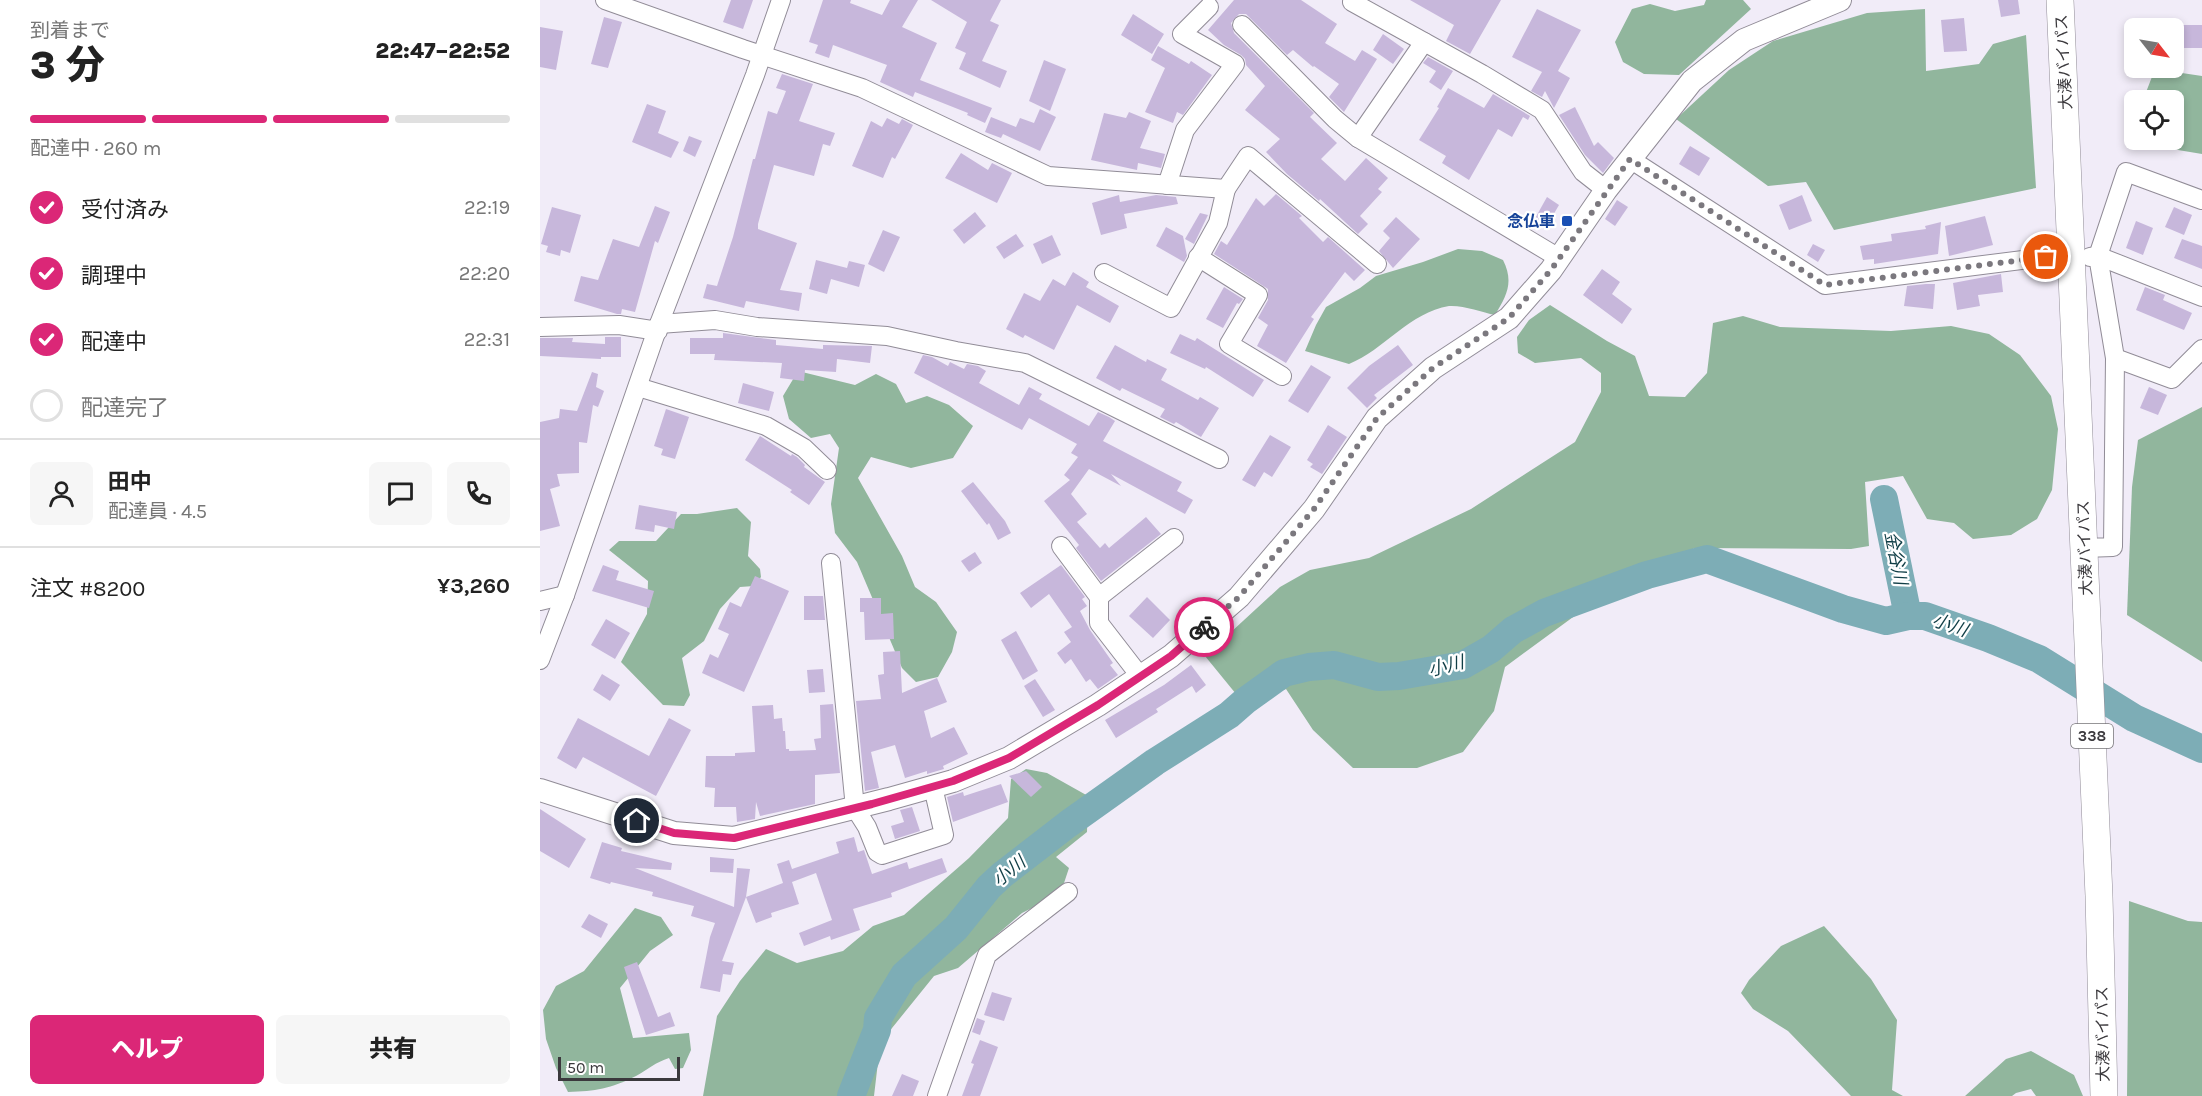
<!DOCTYPE html>
<html lang="ja">
<meta charset="utf-8">
<style>
:root{--surface:#fff;--page:#f6f6f6;--text:#222;--muted:#767676;--line:#e0e0e0;--accent:#db2777}
body{margin:0;font-family:Karla,"Noto Sans JP",sans-serif;background:var(--page);color:var(--text);height:100vh;display:flex;flex-direction:column;font-size:22px;white-space:nowrap}
*{box-sizing:border-box;margin:0}
p{font-size:20px;color:var(--muted)}
.icon{flex:none;width:33px;height:33px;fill:none;stroke:currentColor;stroke-width:2;stroke-linecap:round;stroke-linejoin:round}
.map{position:relative;flex:1;overflow:hidden}
.sheet{display:flex;flex-direction:column;background:var(--surface);width:540px}
.sheet>*{flex:none}
.needle{width:39px;rotate:121deg}
.controls{position:absolute;left:1584px;top:18px;display:grid;gap:12px}
.controls a{display:grid;place-items:center;width:60px;height:60px;border-radius:9px;background:var(--surface);box-shadow:0 3px 9px #0003;font-size:30px}
.scale{position:absolute;left:18px;bottom:15px;width:122px;box-sizing:border-box;padding-left:6px;border:3px solid #3b393d;border-top:0;font-size:16px;line-height:21px;white-space:nowrap;color:#3b393d;-webkit-text-stroke:4px #fff;paint-order:stroke}
.pin{position:absolute;display:grid;place-items:center;width:51px;height:51px;color:#fff;margin:-26px;border:3px solid #fff;border-radius:50%;box-shadow:0 2px 6px #0007}
.courier{position:absolute;display:grid;place-items:center;width:60px;height:60px;margin:-30px;border:4px solid #db2777;border-radius:50%;background:#fff;color:#222;box-shadow:0 2px 8px #0007}
.headline em{font-style:normal;font-weight:800}
.headline div{display:flex;flex-direction:column-reverse}
.headline{display:flex;align-items:center;justify-content:space-between;height:102px;padding:0 30px}
h1{font-size:39px;font-weight:800;line-height:45px}
.bar{display:grid;grid-template-columns:repeat(4,1fr);gap:9px 6px;align-content:center;height:72px;padding:0 30px}
.bar i{height:8px;border-radius:4px;background:var(--line)}
.bar .on{background:var(--accent)}
.bar p{grid-column:span 4}
.line{display:flex;align-items:center;gap:15px;padding:0 30px;border-top:2px solid var(--line)}
.line div{flex:1}
.round{display:grid;place-items:center;flex:none;width:63px;height:63px;border-radius:9px;background:var(--page)}
ol{padding:0 30px;list-style:none}
li{display:flex;align-items:center;gap:18px;height:66px}
li p{margin-inline-start:auto}
li .icon{padding:6px;border-radius:50%;background:var(--accent);color:#fff;stroke-width:4}
li:last-child{color:var(--muted)}
li i{width:33px;height:33px;border:3px solid var(--line);border-radius:50%}
.cta{display:flex;gap:12px;margin-top:auto;padding:12px 30px}
.cta a{flex:1;height:69px;border-radius:9px;background:var(--accent);color:#fff;font-size:24px;font-weight:800;line-height:69px;text-align:center}
.cta a+a{background:var(--page);color:var(--text)}
main{display:flex;flex:1;min-height:0}
.map>svg:first-child{display:block}
.forest{fill:#91b69d}
.lines{fill:none;stroke-linecap:round;stroke-linejoin:round}
.river{stroke:#7dadb6;stroke-width:28}
.building{fill:#c7b7db}
.minor-casing{stroke:#918c97;stroke-width:20}
.major-casing{stroke:#918c97;stroke-width:24}
.highway-casing{stroke:#918c97;stroke-width:28}
.minor{stroke:#fff;stroke-width:18}
.major{stroke:#fff;stroke-width:22}
.highway{stroke:#fff;stroke-width:27}
.done{stroke:#7b787e;stroke-width:6;stroke-dasharray:0 10.8}
.route{stroke:#db2777;stroke-width:8}
.transit-dot{fill:#1a4fb4;stroke:#fff;stroke-width:2}
.labels{text-anchor:middle;stroke-width:4.5;stroke-linejoin:round;paint-order:stroke}
.shield{fill:#fff;stroke:#767477;stroke-width:1.5}
.shield-label{font-size:15px;font-weight:bold;fill:#3b393d}
.street-label{font-size:16px;fill:#3b393d;stroke:#fff}
.transit-label{font-size:16px;font-weight:bold;fill:#164399;stroke:#fff;text-anchor:end}
.water-label{font-size:18px;font-style:italic;fill:#103e46;stroke:#fff}
</style>
<main>
<section class="sheet">
<div class="headline"><div><h1>3 分</h1><p>到着まで</p></div><em>22:47–22:52</em></div>
<div class="bar"><i class="on"></i><i class="on"></i><i class="on"></i><i></i><p>配達中 · 260 m</p></div>
<ol>
<li><svg class="icon" aria-label="check" viewBox="0 0 24 24"><path d="M5 12l5 5 9-10"/></svg>受付済み<p>22:19</p></li>
<li><svg class="icon" aria-label="check" viewBox="0 0 24 24"><path d="M5 12l5 5 9-10"/></svg>調理中<p>22:20</p></li>
<li><svg class="icon" aria-label="check" viewBox="0 0 24 24"><path d="M5 12l5 5 9-10"/></svg>配達中<p>22:31</p></li>
<li><i></i>配達完了</li>
</ol>
<div class="line" style="height:108px"><a class="round"><svg class="icon" aria-label="person" viewBox="0 0 24 24"><circle cx="12" cy="8" r="4"/><path d="M4 21q1-7 8-7t8 7"/></svg></a><div><b>田中</b><p>配達員 · 4.5</p></div><a class="round"><svg class="icon" aria-label="chat" viewBox="0 0 24 24"><path d="M4 5h16v11H9l-5 4z"/></svg></a><a class="round"><svg class="icon" aria-label="phone" viewBox="0 0 24 24"><path d="M5 4h4l2 5-3 2q2 4 5 5l2-3 5 2v4C11 20 4 13 5 4z"/></svg></a></div>
<div class="line" style="height:78px"><div>注文 #8200</div><b>¥3,260</b></div>
<div class="cta"><a>ヘルプ</a><a>共有</a></div>
</section>
<div class="map">
<svg width="1662" height="1096" viewBox="0 0 1662 1096">
<rect width="100%" height="100%" fill="#f1ecf8"/>
<g class="forest">
<path d="M1166 0H1203L1211 9 1139 75 1104 74 1083 62 1075 42 1092 9 1110 4 1135 11 1164 5Z"/>
<path d="M1385 9 1386 71 1439 64 1453 44 1486 35 1496 188 1294 230 1266 182 1228 186 1136 119 1189 70 1233 41 1327 13Z"/>
<path d="M1615 69 1662 76V154L1638 150 1625 140H1634V100H1603Z"/>
<path d="M918 249 942 251 963 260C974 282 967 295 955 315 942 312 923 305 909 306 870 312 844 350 809 364L765 351 776 325 786 307 820 288 836 276 883 262Z"/>
<path d="M1010 305 1067 341 1095 356 1109 396 1145 397 1167 373 1173 323 1203 316 1240 327 1351 331 1411 326 1449 334 1480 355 1511 396 1518 429 1512 490 1497 519 1471 535 1433 539 1414 523 1387 519 1363 476 1325 482 1329 546 1311 549 1155 548 1085 579 965 667 954 711 923 752 877 768H813L773 730 746 689 705 705 665 656 740 587 770 570 829 558 931 509 1035 442 1061 392V373L1041 358 995 363 978 353 977 337 989 320Z"/>
<path d="M258 371 315 385 336 374 356 384 366 403 387 396 409 405 433 426 413 458 371 468 331 457 318 478 362 556 375 587 396 602 417 632 412 652 398 677 376 682 362 668 317 562 295 533 291 504 299 448 290 434 271 438 249 419 243 396Z"/>
<path d="M1662 407V662L1587 615 1592 487 1598 440Z"/>
<path d="M197 508 211 522 208 556 220 569 221 577 214 586 200 587 180 609 164 641 142 658 150 695 144 706 123 705 81 662 107 614 108 581 69 550 79 541H116L141 514H157Z"/>
<path d="M486 769 507 773 548 796 547 832 516 857 529 868 524 883 504 902 482 913 418 968 394 976 348 1033 338 1062 334 1096H163L177 1016 200 981 226 949 257 963 303 951 333 926 364 915 429 858 468 818 471 779Z"/>
<path d="M1589 901 1648 921 1662 922V1096H1587Z"/>
<path d="M95 908 121 917 133 935 110 951 80 988 93 1038 149 1033 151 1050 143 1068 135 1069 129 1058C116 1062 107 1070 96 1076 70 1089 56 1091 28 1092L16 1068 6 1039 3 1010 16 986 44 971Z"/>
<path d="M1284 926 1331 979 1357 1020 1352 1090 1363 1096H1311L1248 1031 1213 1009 1201 993 1209 980 1241 946Z"/>
<path d="M1491 1051 1534 1075 1543 1096H1496L1491 1089 1476 1093 1472 1096H1425L1466 1059Z"/>
</g>
<g class="lines">
<g class="river">
<path d="M1344 499 1368 616"/>
<path d="M311 1096 337 1030 338 1018 364 975 416 928 449 887 462 875 528 824 615 762 689 715 705 701 744 673 769 667 794 665 838 677 859 676 923 665 951 649 973 630 1004 613 1107 575 1167 559 1303 609 1346 621 1368 616H1385L1448 638 1499 659 1594 718 1662 749"/>
</g>
</g>
<g class="building">
<path d="M191 0H213L203 29 183 22Z"/>
<path d="M283 0H311L310 3 342 15 350 0H378L362 27 397 43 380 80 452 108 445 123 427 115 428 113 375 92 373 97 340 82 347 65 293 45 289 58 275 53 278 45 269 42Z"/>
<path d="M391 0H461L450 21 459 25 442 61 467 71 460 88 419 69 426 53 415 48 427 22Z"/>
<path d="M694 0H761L797 24 785 43 815 61 822 50 837 59 804 112 789 97 799 84 774 66 773 67 753 50 747 55 706 14H699L691 23 694 33 774 113 770 117 797 143 781 159 805 181 826 158 848 178 838 189 842 192 820 216 828 224 818 234 780 199 779 201 747 174 726 152 740 139 705 110 725 86 706 65 705 59 701 55 684 45 668 30Z"/>
<path d="M870 0H961L930 54 906 41 914 25Z"/>
<path d="M1458 0H1478L1480 14 1461 17Z"/>
<path d="M997 9 1041 30 1018 71 1030 78 1014 108 1005 91 1002 97 991 91 1002 72 972 57Z"/>
<path d="M593 14 624 34 612 54 581 35Z"/>
<path d="M64 17 82 22 68 68 51 64Z"/>
<path d="M1424 18 1427 51 1404 52 1401 20Z"/>
<rect x="1634" y="25" width="28" height="23"/>
<path d="M0 27 23 31 16 70 0 67Z"/>
<path d="M843 34 864 49 853 64 833 50Z"/>
<path d="M618 46 649 64 651 61 672 75 643 115 637 112 633 123 605 112 625 68 611 60Z"/>
<path d="M888 57 913 71 901 90 889 82 896 71 883 63Z"/>
<path d="M504 60 526 69 510 111 489 101Z"/>
<path d="M242 74 273 84 259 121 295 133 290 146 283 144 274 176 234 165 218 224V229L257 243 240 290 262 293 259 311 206 301 204 308 163 298 167 284 177 286 193 237 213 159H215L228 111 237 114 246 91 236 88Z"/>
<path d="M908 88 944 108 953 94 990 116 988 120 983 117 972 137 958 129 929 180 902 163 906 156 879 140 899 108 897 107Z"/>
<path d="M107 104 126 111 118 133 139 142 131 158 92 142Z"/>
<path d="M1035 107 1054 146 1058 142 1074 158 1063 173 1045 155 1019 115Z"/>
<path d="M500 109 516 117 500 151 463 134 461 138 445 132 451 117 476 127 480 118 494 123Z"/>
<path d="M589 112 611 121 600 148 625 154 621 168 598 163 597 170 551 160 564 113 586 118Z"/>
<path d="M347 118 359 124 362 119 373 125 355 159 352 157 343 178 312 166 331 121 342 127Z"/>
<path d="M149 136 162 141 155 157 143 151Z"/>
<path d="M1150 146 1170 158 1159 176 1139 164Z"/>
<path d="M421 153 448 170 452 163 472 173 457 203 405 178Z"/>
<path d="M736 194 762 216 759 218 783 242 788 237 825 270 814 281 805 272 771 317 774 319 746 363 717 346 728 325 718 318 728 300V289L674 254 681 241 687 245 716 198 724 206Z"/>
<path d="M579 195 580 202 616 195 636 197 638 204 584 214 587 228 561 235 552 203Z"/>
<path d="M1262 195 1272 221 1249 230 1239 205Z"/>
<path d="M1007 197 1019 205 1005 229 993 222Z"/>
<path d="M1077 200 1088 207 1075 226 1065 219Z"/>
<path d="M115 206 130 212 118 243 115 241 95 312 82 309 81 314H77L34 301 41 276 58 280 73 239 99 247Z"/>
<path d="M12 207 41 215 30 253 21 250 20 256 6 252 8 246 1 244Z"/>
<path d="M1634 207 1652 215 1644 235 1625 227Z"/>
<path d="M435 212 446 226 424 244 413 230Z"/>
<path d="M660 213 668 215 654 244 645 239Z"/>
<path d="M1445 216 1453 245 1409 256 1405 226Z"/>
<path d="M856 217 880 239 853 268 839 251 850 238 843 231Z"/>
<path d="M1596 221 1613 228 1603 255 1586 248Z"/>
<path d="M1401 222 1398 254 1334 264V259L1323 260 1320 246 1352 241 1351 234 1386 229 1385 226Z"/>
<path d="M626 227 643 236 647 256 644 262 616 246Z"/>
<path d="M343 230 360 237 344 272 328 264Z"/>
<path d="M476 234 484 246 464 259 456 247Z"/>
<path d="M512 235 521 255 502 264 493 244Z"/>
<path d="M1642 239 1662 246V269L1634 258Z"/>
<path d="M1273 244 1285 250 1278 262 1267 255Z"/>
<path d="M276 260 307 268 309 261 325 265 319 287 291 279 287 294 269 289Z"/>
<path d="M1062 269 1080 282 1072 294 1092 309 1082 324 1043 295Z"/>
<path d="M533 272 549 282 546 287 579 306 570 323 537 305 514 350 485 335 483 338 466 329 484 293 500 301 513 279 525 286Z"/>
<path d="M1461 274 1463 292 1438 295 1440 306 1417 310 1413 283Z"/>
<path d="M1386 284H1395L1393 309 1364 306 1367 286Z"/>
<path d="M684 287 703 299 699 304 697 303 683 328 666 319Z"/>
<path d="M1605 287 1625 295 1623 300 1652 313 1644 330 1596 310Z"/>
<path d="M183 333 236 340V345L283 349V345L332 346 330 363 297 359 296 372 265 370 264 381 240 378 242 363 174 360 175 354H150V338H183Z"/>
<path d="M640 334 655 341 657 338 724 380 713 397 666 367 665 369 630 353Z"/>
<path d="M65 337H81V357H61V359L0 356V338H33L32 342 65 344Z"/>
<path d="M575 345 606 362 607 359 627 369 621 380 658 400 660 397 679 408 661 437 636 422 634 424 620 417 625 409 582 388 580 391 556 378Z"/>
<path d="M858 345 873 365 834 395 837 398 827 408 807 388 829 366Z"/>
<path d="M383 355 392 357 408 366 410 362 424 369 427 364 438 366 446 371 439 383 479 405 489 387 502 394 499 399 549 426 558 412 569 417 575 421 563 441 642 482 637 491 653 500 645 514 571 474 581 486 549 469 531 494 547 514 537 522 560 548 565 543 569 548 606 517 621 534 561 581 536 548 539 545 504 501 530 480 524 475 538 457 531 453 537 444 489 418 482 430 374 373Z"/>
<path d="M771 365 791 377 768 413 748 401Z"/>
<path d="M52 372 58 374 56 387 64 391 58 407 53 405 47 443 39 442V473L17 474 20 486 10 489 20 526 0 531V422L19 418 20 409 37 411Z"/>
<path d="M203 383 234 392 229 411 198 403Z"/>
<path d="M1609 387 1627 395 1618 415 1600 408Z"/>
<path d="M126 409 149 417 135 459 121 455 123 449 114 446Z"/>
<path d="M788 425 807 437 782 474 770 467 773 464 767 460Z"/>
<path d="M730 435 751 447 732 477 724 472 715 487 702 480Z"/>
<path d="M220 436 251 456 252 454 257 457 265 465 264 467 285 482 269 505 250 492 252 490 205 460Z"/>
<path d="M433 482 465 521 471 533 458 540 449 523 447 525 421 491Z"/>
<path d="M99 505 137 512 134 529 115 525 114 532 95 529Z"/>
<path d="M435 552 442 563 429 572 421 561Z"/>
<path d="M63 565 79 571 76 580 114 591 109 608 52 591Z"/>
<path d="M521 565 545 597 542 599 547 606 540 611 550 630 573 663 570 665 578 675 558 689 550 679 546 682 531 659 525 664 517 653 531 642 524 632 532 627 509 594 491 608 480 593Z"/>
<path d="M215 576 249 591 204 692 162 673 170 654 178 658 189 634 178 629 190 602 201 607Z"/>
<path d="M264 596H283L285 620H264Z"/>
<path d="M607 597 630 620 613 638 589 616Z"/>
<path d="M320 598H341V614L353 613 354 639 325 640 324 612H320Z"/>
<path d="M66 619 90 633 75 659 51 645Z"/>
<path d="M476 631 498 671 483 680 461 640Z"/>
<path d="M360 651 362 693 397 678 407 702 384 711 391 738 414 727 428 754 403 766 404 769 387 774V771L365 778 355 745 331 752 339 788 325 791 316 701 341 699 338 675 344 674 343 652Z"/>
<path d="M651 665 666 685 656 693 652 686 616 709 618 712 576 738 565 720 624 685Z"/>
<path d="M283 669 285 692 269 693 267 670Z"/>
<path d="M62 674 80 685 70 701 53 690Z"/>
<path d="M495 679 515 710 503 717 484 686Z"/>
<path d="M293 704 300 773 275 775V804L220 816 216 802 215 819 197 822 196 807H174L175 788 165 787 166 756H195V753L215 752 212 706 233 705 234 719 242 718 243 731H245L246 749H249V751L276 750 274 739 281 738 280 705Z"/>
<path d="M38 718 109 756 129 718 151 730 116 796 43 757 36 769 17 758Z"/>
<path d="M486 771 502 787 491 797 469 776Z"/>
<path d="M461 784 468 802 413 822 407 797 423 792 424 796Z"/>
<path d="M372 807 380 831 355 839 351 826 364 822 360 810Z"/>
<path d="M0 809 46 839 29 868 0 851Z"/>
<path d="M314 837 318 852 324 850 332 874 367 862 369 869 402 858 407 872 351 893 352 897 313 909 320 930 291 940 290 936 264 946 259 933 292 920 276 873 252 882 259 904 231 913 232 917 216 923 206 897 182 961 194 963 191 975 183 974 180 992 160 988 170 937 175 923 151 916 154 906 112 896 113 892 71 882 70 884 50 878 62 842 82 848 81 851 132 863 131 870 95 868 194 907 197 868 210 869 206 897 243 883 237 864 249 860 252 869 299 853 296 842Z"/>
<path d="M170 857 194 859 193 873 170 872Z"/>
<path d="M49 914 68 924 61 938 41 927Z"/>
<path d="M97 962 118 1017 130 1012 135 1026 106 1035 84 967Z"/>
<path d="M452 992 472 998 464 1021 444 1015Z"/>
<path d="M437 1018 445 1021 440 1035 432 1032Z"/>
<path d="M440 1040 458 1047 440 1096H422L434 1064 431 1063Z"/>
<path d="M362 1074 379 1081 373 1096H352Z"/>
</g>
<g class="lines">
<g class="minor-casing">
<g id="minor">
<path d="M65 0 203 49 322 88 508 176 686 189 708 156 837 264"/>
<path d="M813 0 812 2 942 74 1002 110 1043 172 1066 190"/>
<path d="M702 25 795 119 818 138"/>
<path d="M884 42 818 138 1019 258"/>
<path d="M1090 159 1285 285 1506 257"/>
<path d="M627 185 645 130 695 64 642 34 669 7"/>
<path d="M658 257 718 295 689 344 742 376"/>
<path d="M1550 257 1558 256 1662 297"/>
<path d="M564 273 631 308 678 223 686 189"/>
<path d="M119 324 175 320 217 327 347 336 416 351 485 363 679 459"/>
<path d="M0 327 79 325 118 331"/>
<path d="M1575 358 1632 379 1662 349"/>
<path d="M98 387 226 426 264 448 287 470"/>
<path d="M521 546 559 597V623L600 676"/>
<path d="M1544 548 1573 547 1575 358 1558 256 1586 172 1662 200"/>
<path d="M291 563 315 808 327 827 337 852 342 855 404 835 393 787"/>
<path d="M559 597 634 538"/>
<path d="M0 601 25 595"/>
<path d="M0 660 25 595 119 324 215 75 241 0"/>
<path d="M397 1096 447 955 528 892"/>
</g>
</g>
<g class="major-casing">
<path id="major" d="M0 790 134 833 194 838 349 799 413 781 469 758 558 705 631 656 699 597 774 509 837 418 893 368 969 318 1011 270 1066 190 1152 81 1204 40 1300 0"/>
</g>
<g class="highway-casing">
<path id="highway" d="M1520 0 1559 896 1564 1096"/>
</g>
<use href="#minor" class="minor"/>
<use href="#major" class="major"/>
<use href="#highway" class="highway"/>
</g>
<g class="lines">
<path class="done" d="M664 627 699 597 774 509 837 418 893 368 969 318 1011 270 1090 159 1285 285 1506 257"/>
<path class="route" d="M97 821 134 833 194 838 332 804 413 781 469 758 558 705 631 656 664 627"/>
</g>
<rect class="transit-dot" x="1021" y="215" width="12" height="12" rx="3"/>
<g class="labels">
<rect class="shield" x="1531" y="724" width="42" height="24" rx="4.5"/>
<g class="shield-label">
<text x="1552" y="741">338</text>
</g>
<g class="street-label">
<text transform="translate(1523 62) rotate(-93)" y="6">大湊バイパス</text>
<text transform="translate(1544 548) rotate(-92)" y="6">大湊バイパス</text>
<text transform="translate(1562 1034) rotate(-91)" y="6">大湊バイパス</text>
</g>
<g class="transit-label">
<text x="1015" y="227">念仏車</text>
</g>
<g class="water-label">
<text transform="translate(1356 558) rotate(79)" y="6">金谷川</text>
<text transform="translate(1410 625) rotate(19)" y="6">小川</text>
<text transform="translate(906 666) rotate(-14)" y="6">小川</text>
<text transform="translate(469 871) rotate(-39)" y="6">小川</text>
</g>
</g>
</svg>
<div class="controls">
<a><svg class="needle" viewBox="-14 -14 28 28"><path d="M0-13l5 13h-10z" fill="#e53935"/><path d="M0 13l5-13h-10z" fill="#767676"/></svg></a>
<a><svg class="icon" aria-label="locate" viewBox="0 0 24 24"><circle cx="12" cy="12" r="6"/><path d="M12 2v4M12 18v4M2 12h4M18 12h4"/></svg></a>
</div>
<div class="scale">50 m</div>
<div class="pin" style="left:1506px;top:257px;background:#ea580c"><svg class="icon" aria-label="bag" viewBox="0 0 24 24"><path d="M5 8h14l-1 12H6zM9 8a3 3 0 0 1 6 0"/></svg></div>
<div class="pin" style="left:97px;top:821px;background:#1f2937"><svg class="icon" aria-label="home" viewBox="0 0 24 24"><path d="M3 11l9-7 9 7M6 9v11h12V9"/></svg></div>
<div class="courier" style="left:664px;top:627px"><svg class="icon" aria-label="bike" viewBox="0 0 24 24"><circle cx="6" cy="16" r="4"/><circle cx="18" cy="16" r="4"/><path d="M6 16l4-8h5l3 8M10 8l3 8H6M13 5h3"/></svg></div>
</div>
</main>
